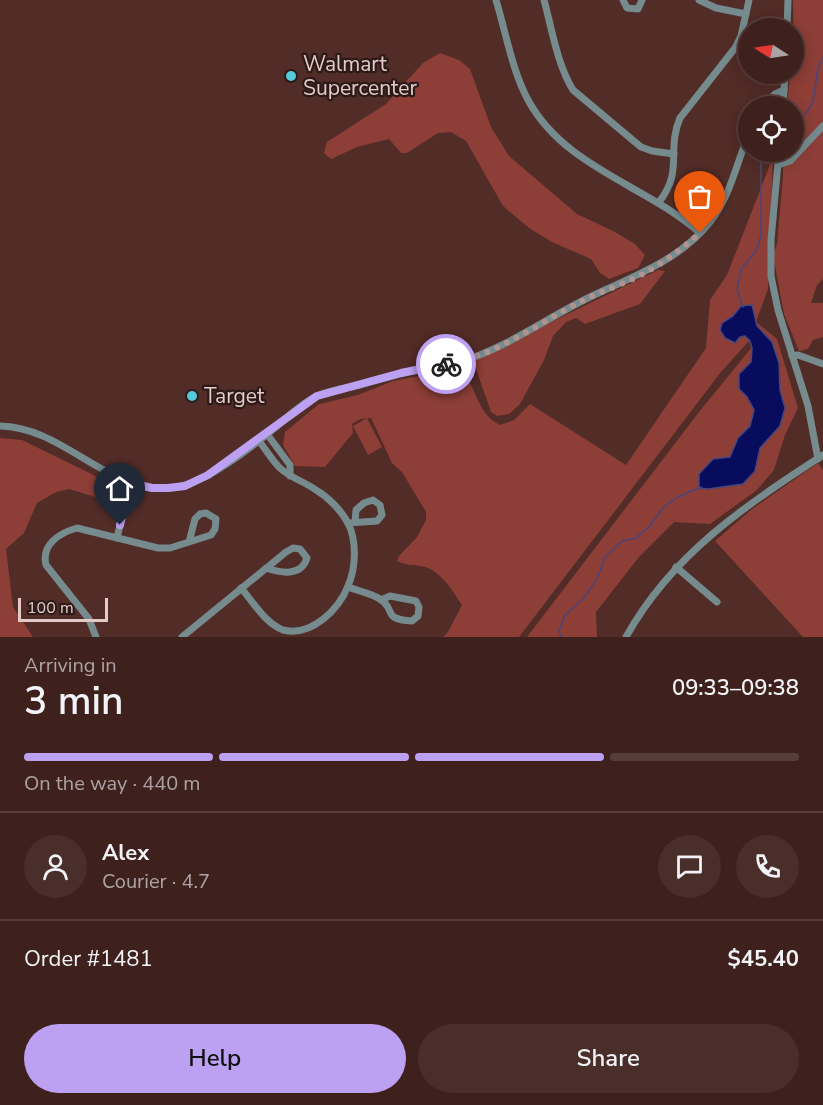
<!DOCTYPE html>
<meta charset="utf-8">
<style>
:root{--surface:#3e211d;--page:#492e2a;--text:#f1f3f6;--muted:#ada3a4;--line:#573e3b;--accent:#bca0f2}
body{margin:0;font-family:"Nunito Sans",sans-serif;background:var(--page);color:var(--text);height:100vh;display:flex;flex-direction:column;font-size:22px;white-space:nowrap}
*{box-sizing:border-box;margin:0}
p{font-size:20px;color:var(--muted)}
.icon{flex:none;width:33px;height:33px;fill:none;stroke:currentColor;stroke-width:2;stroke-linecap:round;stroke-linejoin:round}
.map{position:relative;height:637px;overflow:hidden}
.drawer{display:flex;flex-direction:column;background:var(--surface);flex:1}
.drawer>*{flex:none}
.needle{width:39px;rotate:282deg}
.fabs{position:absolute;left:738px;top:18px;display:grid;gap:12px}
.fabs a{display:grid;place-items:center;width:66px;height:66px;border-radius:50%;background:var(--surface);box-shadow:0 3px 15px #0003,0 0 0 2px var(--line);font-size:30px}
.scale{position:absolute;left:18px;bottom:15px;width:90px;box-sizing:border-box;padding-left:6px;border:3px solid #e4cbc8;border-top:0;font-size:16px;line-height:21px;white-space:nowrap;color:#e4cbc8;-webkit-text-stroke:4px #2c1a18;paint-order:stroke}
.pin{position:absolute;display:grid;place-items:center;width:51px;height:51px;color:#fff;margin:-62px -26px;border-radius:50% 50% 50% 0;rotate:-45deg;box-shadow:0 0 6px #0007}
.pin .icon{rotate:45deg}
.courier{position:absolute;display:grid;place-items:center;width:60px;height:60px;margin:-30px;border:4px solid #bca0f2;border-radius:50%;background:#fff;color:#222;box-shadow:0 2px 8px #0007}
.head em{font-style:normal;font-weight:600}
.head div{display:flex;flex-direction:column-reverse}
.head{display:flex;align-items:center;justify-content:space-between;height:102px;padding:0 24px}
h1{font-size:39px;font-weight:600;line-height:45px}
.bar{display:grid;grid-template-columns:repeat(4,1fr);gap:9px 6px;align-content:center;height:72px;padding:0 24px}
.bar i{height:8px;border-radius:4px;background:var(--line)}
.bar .current{background:var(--accent)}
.bar p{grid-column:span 4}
.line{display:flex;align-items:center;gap:15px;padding:0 24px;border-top:2px solid var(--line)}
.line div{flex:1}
.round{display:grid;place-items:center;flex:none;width:63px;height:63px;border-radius:32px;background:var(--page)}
.primary-button{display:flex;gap:12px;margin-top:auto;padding:12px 24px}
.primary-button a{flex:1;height:69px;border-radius:36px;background:var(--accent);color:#111;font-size:24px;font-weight:600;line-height:69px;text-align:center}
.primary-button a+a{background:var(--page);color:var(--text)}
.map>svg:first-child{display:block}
.green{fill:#8c3e37}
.water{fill:#070c5c;stroke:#49457c;stroke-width:1.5}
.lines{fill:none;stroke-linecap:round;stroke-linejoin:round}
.stream{stroke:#49457c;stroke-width:1.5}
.minor{stroke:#758b8e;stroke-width:7}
.done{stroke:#b19390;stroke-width:6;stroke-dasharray:0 10.8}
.route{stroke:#bca0f2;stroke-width:8}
.poi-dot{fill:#53cbdb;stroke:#2c1a18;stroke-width:2}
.labels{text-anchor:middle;stroke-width:4.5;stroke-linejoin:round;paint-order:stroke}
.poi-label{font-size:21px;fill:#e4cbc8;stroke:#2c1a18;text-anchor:start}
</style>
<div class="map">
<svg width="823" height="637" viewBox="0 0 823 637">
<rect width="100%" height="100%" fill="#522c27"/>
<g class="green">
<path d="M793 0H823V279L817 285 811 303H823V337L813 340 808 349 799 351 784 314 773 255 777 244 783 176V152H794V106H787L790 74H794Z"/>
<path d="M440 53 459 60 470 69 491 127 509 156 577 214 615 232 635 244 645 255 638 268 609 279 600 273 591 259 552 242 529 228 503 206 466 141 451 132 438 133 407 153H401L389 139 357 147 331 159 324 153 327 142 386 104 423 63Z"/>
<path d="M773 157 768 289 756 322 777 339 798 408 785 435 774 470 757 490 710 524 674 522 639 557 596 612 597 637H527L699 412 752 347 749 341 721 372 519 637H443L448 632 462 605C453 592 442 572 425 567 415 564 409 567 397 561L399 556 417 537 426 520V512L402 472 392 463 371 418 360 419 352 424 353 433 325 467 295 466 283 445 285 432 319 404 358 395 393 381 461 368C476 386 477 414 500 425L514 420 530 404 626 465 706 348 710 300 727 275Z"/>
<path d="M658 270 665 271 640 304 585 324 576 318 566 322 553 336 544 360 520 404 509 414 497 416 491 412 473 360Z"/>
<path d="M367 418 382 447 368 455 353 426Z"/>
<path d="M0 438 22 440 116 486 120 493 117 500H105L69 489 56 492 37 503 24 533 6 549 13 607 33 637H0Z"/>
<path d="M818 463 823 470V637H803L715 541 752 509Z"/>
</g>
<path class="water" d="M752 305 757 326 772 342 779 363 780 390 785 408 780 426 760 448 755 471 743 484 708 489 699 488V474L713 459 730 457 738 438 750 426 754 410 747 397 739 389V374L751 362 752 348 750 341 745 336 740 337 735 343 725 338 720 330 722 323 733 316 741 306Z"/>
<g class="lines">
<g class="stream">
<path d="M794 125C800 119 809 111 812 103 818 87 813 74 823 57"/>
<path d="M743 307 737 290 741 269 757 250 761 234V162L769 152"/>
<path d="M561 637 559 631 565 615 583 599 597 579 605 557 622 541 636 538 650 526 663 507 678 497 701 487"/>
</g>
<g class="minor">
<path d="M496 0C506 33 512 70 528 100 565 168 646 185 700 233"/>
<path d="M544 0C552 29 557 64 573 90L641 147 652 151 674 154"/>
<path d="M623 0 627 8 638 9 642 0"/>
<path d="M699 0 716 8 746 14"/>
<path d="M787 28 788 0"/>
<path d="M763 106 775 94 784 90"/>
<path d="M783 106 785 74"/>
<path d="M779 152 771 240V276L778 310 808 406 818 459"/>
<path d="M778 165 790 161 823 126"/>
<path d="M659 202C684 171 666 150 680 118L735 48 741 36 749 0"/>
<path d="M792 356 798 355 823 364"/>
<path d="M0 426C63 427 106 492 168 488 201 487 251 448 277 426 289 416 302 403 317 396 330 390 346 388 360 385 385 378 410 370 435 366 445 364 457 363 466 360 509 346 547 318 588 298 631 277 678 262 710 222 730 197 736 165 748 136"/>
<path d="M267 434 290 465V476"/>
<path d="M348 523 377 521 382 515 380 505 373 500 364 503 356 510 355 522"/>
<path d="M117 538 130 483"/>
<path d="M676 567 717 602"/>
<path d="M348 587C358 591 371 593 380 599 397 610 381 619 412 621L418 616 419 607 416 601 390 596 381 600"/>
<path d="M241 588C253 602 266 624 283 630 312 637 339 609 348 586 356 568 357 541 348 523 341 510 328 497 316 490 305 482 291 478 281 469 272 461 266 449 258 440"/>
<path d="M96 637 89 619 46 565C41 545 59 533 77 528L158 548H170L211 535 215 529 216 519 206 513 200 514 195 519 189 542"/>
<path d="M182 637 286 552 293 548 300 549 307 558C301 577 281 573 266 568"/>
<path d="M626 637C672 554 745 506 823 455"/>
</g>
</g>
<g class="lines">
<path class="done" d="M446 364C498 356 542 320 588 298 605 290 623 284 639 276 662 264 681 250 700 233"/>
<path class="route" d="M120 525 130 483 152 488H168L185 486 208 475 317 396 401 373 446 364"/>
</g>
<g class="poi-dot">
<circle cx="291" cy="76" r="6"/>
<circle cx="192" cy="396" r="6"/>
</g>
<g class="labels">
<g class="poi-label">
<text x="303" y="71">Walmart<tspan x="303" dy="24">Supercenter</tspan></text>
<text x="204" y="403">Target</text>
</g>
</g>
</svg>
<div class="fabs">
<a><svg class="needle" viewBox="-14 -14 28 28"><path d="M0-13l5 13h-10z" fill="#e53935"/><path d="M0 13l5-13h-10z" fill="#ada3a4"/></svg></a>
<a><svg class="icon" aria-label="locate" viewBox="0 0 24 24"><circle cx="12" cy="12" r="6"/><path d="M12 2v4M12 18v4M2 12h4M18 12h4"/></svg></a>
</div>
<div class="scale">100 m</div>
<div class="pin" style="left:700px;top:233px;background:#ea580c"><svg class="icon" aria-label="bag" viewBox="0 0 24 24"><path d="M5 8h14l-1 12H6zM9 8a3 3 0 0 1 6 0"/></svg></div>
<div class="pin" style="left:120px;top:525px;background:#1f2937"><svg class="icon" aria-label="home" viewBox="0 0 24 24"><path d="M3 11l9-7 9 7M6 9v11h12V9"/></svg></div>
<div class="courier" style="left:446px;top:364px"><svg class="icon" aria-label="bike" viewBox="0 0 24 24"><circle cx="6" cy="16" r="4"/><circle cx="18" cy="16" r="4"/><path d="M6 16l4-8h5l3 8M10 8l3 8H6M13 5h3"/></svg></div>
</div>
<section class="drawer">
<div class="head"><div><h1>3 min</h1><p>Arriving in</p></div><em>09:33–09:38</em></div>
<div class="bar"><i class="current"></i><i class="current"></i><i class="current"></i><i></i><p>On the way · 440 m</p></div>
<div class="line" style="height:108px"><a class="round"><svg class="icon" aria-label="person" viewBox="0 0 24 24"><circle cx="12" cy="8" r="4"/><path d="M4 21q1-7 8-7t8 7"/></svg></a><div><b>Alex</b><p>Courier · 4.7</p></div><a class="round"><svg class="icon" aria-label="chat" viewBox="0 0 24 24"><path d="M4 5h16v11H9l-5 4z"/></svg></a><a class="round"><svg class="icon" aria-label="phone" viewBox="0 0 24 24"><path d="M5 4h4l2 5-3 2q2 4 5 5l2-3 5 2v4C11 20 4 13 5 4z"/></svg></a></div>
<div class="line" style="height:78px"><div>Order #1481</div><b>$45.40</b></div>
<div class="primary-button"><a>Help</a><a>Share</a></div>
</section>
